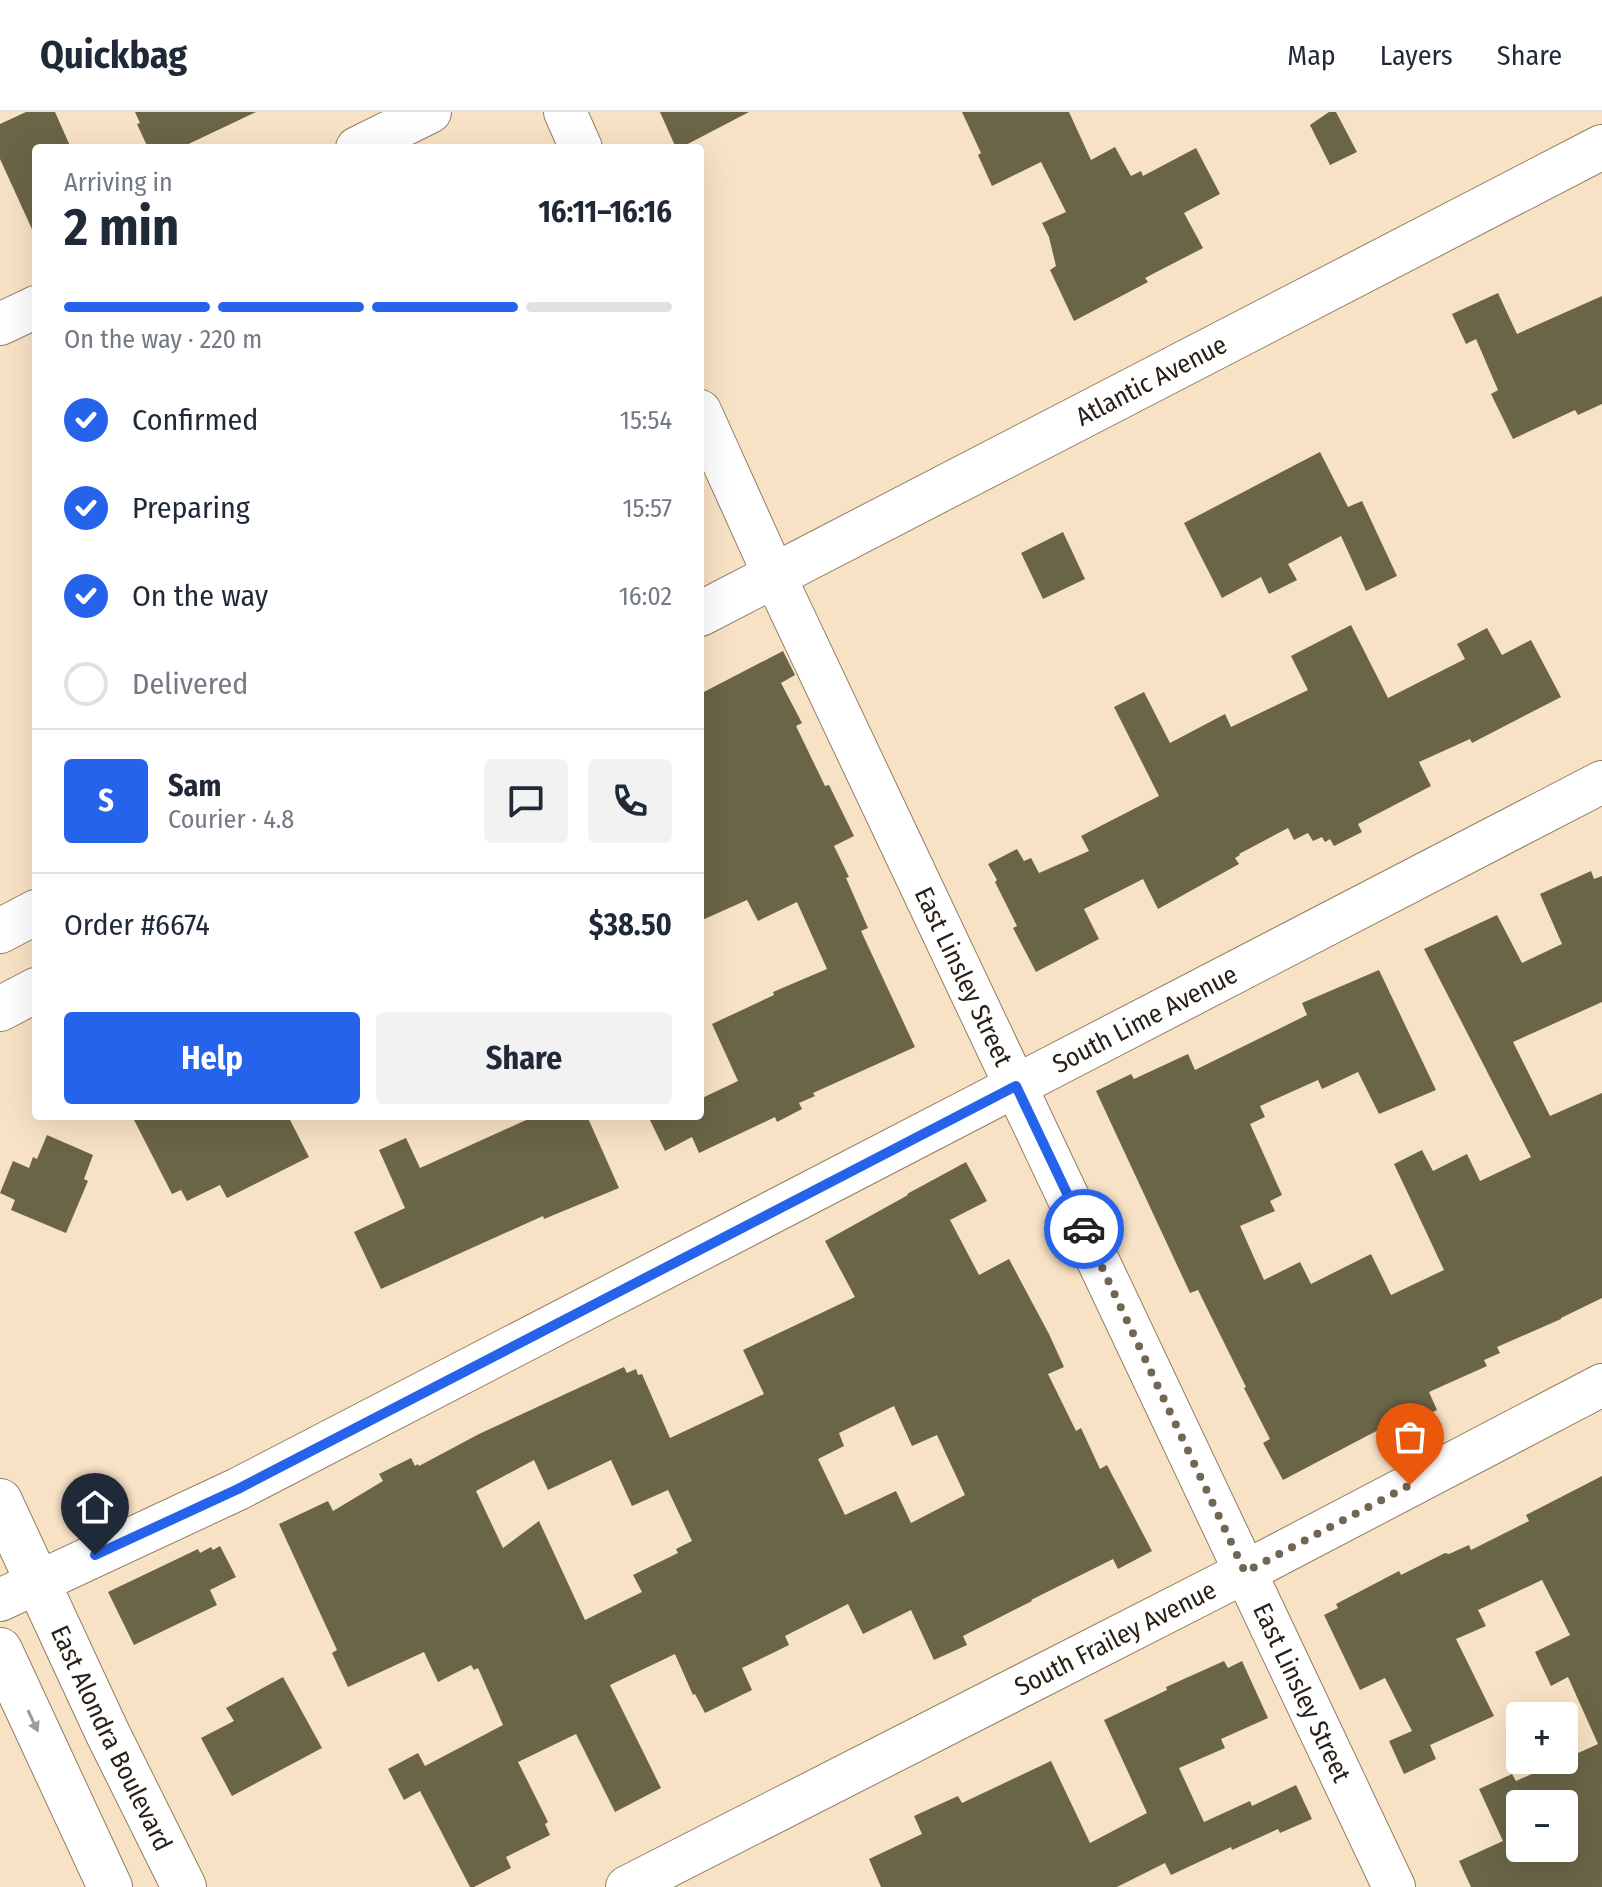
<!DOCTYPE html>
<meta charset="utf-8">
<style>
:root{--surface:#fff;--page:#f2f2f3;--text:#1f2937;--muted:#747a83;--line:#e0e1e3;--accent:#2563eb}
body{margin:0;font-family:"Fira Sans Condensed",sans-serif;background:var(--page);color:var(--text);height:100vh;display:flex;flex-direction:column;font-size:30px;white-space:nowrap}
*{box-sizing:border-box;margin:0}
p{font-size:26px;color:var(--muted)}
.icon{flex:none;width:44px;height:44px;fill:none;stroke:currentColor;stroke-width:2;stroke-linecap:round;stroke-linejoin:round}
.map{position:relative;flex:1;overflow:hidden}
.side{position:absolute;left:32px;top:32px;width:672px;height:976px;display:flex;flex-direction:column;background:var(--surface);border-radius:8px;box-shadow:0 8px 32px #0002}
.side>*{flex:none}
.fabs{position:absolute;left:1506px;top:1590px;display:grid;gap:16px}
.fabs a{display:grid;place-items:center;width:72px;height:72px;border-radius:8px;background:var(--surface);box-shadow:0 8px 32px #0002;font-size:40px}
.pin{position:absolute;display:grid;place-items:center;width:68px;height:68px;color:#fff;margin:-82px -34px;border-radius:50% 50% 50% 0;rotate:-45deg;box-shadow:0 0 8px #0007}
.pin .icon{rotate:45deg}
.courier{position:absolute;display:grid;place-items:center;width:80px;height:80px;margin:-40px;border:6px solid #2563eb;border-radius:50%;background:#fff;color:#222;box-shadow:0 2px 10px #0007}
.overview em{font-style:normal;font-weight:700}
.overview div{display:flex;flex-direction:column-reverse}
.overview{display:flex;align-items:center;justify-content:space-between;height:136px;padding:0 32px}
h1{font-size:52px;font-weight:700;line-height:60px}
.bar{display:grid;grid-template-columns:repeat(4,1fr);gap:12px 8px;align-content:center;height:96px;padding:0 32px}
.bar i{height:10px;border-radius:6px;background:var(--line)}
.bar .current{background:var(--accent)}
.bar p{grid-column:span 4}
.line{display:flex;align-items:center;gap:20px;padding:0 32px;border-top:2px solid var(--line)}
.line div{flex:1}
.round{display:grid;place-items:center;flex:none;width:84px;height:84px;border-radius:8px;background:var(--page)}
ol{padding:0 32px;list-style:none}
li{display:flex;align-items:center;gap:24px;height:88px}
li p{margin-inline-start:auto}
li .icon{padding:8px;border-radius:50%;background:var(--accent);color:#fff;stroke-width:4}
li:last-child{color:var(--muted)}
li i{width:44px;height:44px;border:4px solid var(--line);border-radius:50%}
.action{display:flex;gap:16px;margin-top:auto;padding:16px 32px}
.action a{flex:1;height:92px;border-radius:8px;background:var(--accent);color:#fff;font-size:32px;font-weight:700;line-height:92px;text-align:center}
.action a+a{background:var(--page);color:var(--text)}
header{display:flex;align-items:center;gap:48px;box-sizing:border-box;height:112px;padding:0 40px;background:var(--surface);border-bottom:2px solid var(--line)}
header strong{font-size:38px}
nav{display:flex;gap:44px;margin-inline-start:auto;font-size:28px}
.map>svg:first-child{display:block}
.building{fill:#6b6547;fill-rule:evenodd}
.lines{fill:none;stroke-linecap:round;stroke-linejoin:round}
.minor-casing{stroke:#927e63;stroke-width:44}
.major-casing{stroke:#927e63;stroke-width:46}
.minor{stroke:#fff;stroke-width:42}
.major{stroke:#fff;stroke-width:44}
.oneway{fill:#9f9b96}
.done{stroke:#716553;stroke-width:8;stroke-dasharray:0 14.4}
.route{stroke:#2563eb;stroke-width:10}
.labels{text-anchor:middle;stroke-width:8;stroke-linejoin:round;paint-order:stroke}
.street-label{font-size:26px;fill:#292116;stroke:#fef1e0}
</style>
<header>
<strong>Quickbag</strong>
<nav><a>Map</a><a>Layers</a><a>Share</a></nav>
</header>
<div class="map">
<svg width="1602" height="1775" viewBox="0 0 1602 1775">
<rect width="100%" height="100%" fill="#f8e2c5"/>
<g class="building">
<path d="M26 0H55L71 36H36V126L0 47V12Z"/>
<path d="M135 0H256L180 36H148L137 12 140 11Z"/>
<path d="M660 0H749L680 36H676Z"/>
<path d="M962 0H1069L1091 48 1115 35 1131 64 1141 59 1143 64 1196 36 1220 82 1184 101 1203 136 1145 166 1148 170 1074 209 1050 158 1056 154 1049 125 1042 111 1066 100 1041 50 992 74 978 43 981 41Z"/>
<path d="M1329 0H1336L1357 40 1330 53 1310 13Z"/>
<path d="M1498 181 1517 222 1602 184V292L1578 303 1575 298 1513 327 1491 282 1498 278 1476 227 1466 232 1452 202Z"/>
<path d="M1320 340 1348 395 1362 389 1397 464 1366 479 1341 424 1288 452 1297 468 1269 482 1261 465 1222 486 1184 411Z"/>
<path d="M1063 420 1085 467 1043 487 1021 441Z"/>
<path d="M1351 513 1388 586 1465 547 1457 532 1487 516 1502 543 1531 528 1561 585 1472 631 1470 627 1419 650 1431 674 1358 712 1362 720 1334 734 1330 727 1325 730 1322 725 1313 729 1308 721 1294 728 1288 716 1239 742 1240 743 1235 746 1239 752 1158 797 1143 767 1084 797 1099 827 1036 860 1013 816 1017 814 995 770 997 768 988 752 1017 737 1024 749 1031 746 1039 761 1089 739 1081 724 1159 684 1114 595 1144 580 1170 631 1225 602 1231 615 1308 578 1291 544Z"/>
<path d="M783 539 795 563 781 571 802 611 796 614 825 674 829 673 854 724 834 734 849 765 846 766 868 816 861 819 915 935 813 981 815 984 799 991 802 997 777 1010 775 1005 699 1041 692 1025 665 1039 648 1004H700V987L738 969 712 912 774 883 773 880 827 857 797 790 758 809 747 788 700 809V582Z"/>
<path d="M1591 759 1594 767 1602 764V890L1513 930 1550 1004 1602 981V1186L1561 1206V1207L1497 1235 1500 1241 1484 1248 1487 1254 1429 1280 1437 1298 1387 1322 1384 1315 1283 1368 1263 1331 1270 1327 1244 1276 1246 1275 1198 1178 1190 1181 1096 979 1131 962 1134 967 1188 942 1195 958 1307 903 1302 891 1379 858 1436 978 1379 1002 1358 960 1322 977 1318 968 1260 994 1265 1005 1250 1012 1282 1083 1270 1089 1275 1099 1240 1114 1264 1168 1300 1150 1311 1172 1371 1142 1391 1183 1444 1158 1394 1052 1422 1038 1433 1059 1467 1042 1480 1069 1531 1045 1424 837 1497 803 1522 851 1562 832 1540 782Z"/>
<path d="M132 1004H288L309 1045 227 1086 220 1073 187 1089 181 1078 172 1082Z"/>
<path d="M535 1004H587L619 1076 544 1107 543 1104 381 1177 354 1120 405 1096 379 1038 406 1026 420 1056Z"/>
<path d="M47 1023 93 1043 84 1067 88 1069 66 1121 11 1098 15 1088 0 1081 13 1049 29 1056 33 1045 37 1047Z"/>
<path d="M966 1050 987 1089 950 1108 979 1163 1009 1147 1049 1222 1064 1255 1048 1262 1076 1319 1081 1316 1100 1357 1107 1353 1152 1439 1118 1457 1113 1447 1031 1488 1032 1489 963 1524 967 1533 934 1548 911 1498 863 1522 848 1492 785 1524 789 1533 742 1556 752 1578 705 1601 695 1582 693 1583 675 1542 610 1573 661 1676 615 1700 576 1622 518 1650 548 1710 545 1712 550 1723 506 1745 511 1756 474 1775H470L420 1679 404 1688 388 1657 418 1641 425 1654 503 1613 478 1556 474 1558 471 1553 438 1570 424 1540 348 1575 332 1541 337 1538 279 1412 328 1389 333 1399 383 1369 379 1362 411 1346 415 1354 418 1352 419 1354 479 1322 624 1255 627 1261 636 1257 638 1263 642 1262 670 1326 764 1282 743 1238 855 1185 825 1129 908 1083 907 1082ZM894 1294 912 1334 937 1323 965 1383 911 1411 896 1379 845 1403 818 1347 844 1334 839 1321ZM534 1348 548 1378 611 1348 632 1394 668 1378 692 1429 676 1437 678 1441 633 1463 642 1480 585 1508 539 1409 503 1436 476 1379Z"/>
<path d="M1602 1364V1775H1471L1459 1749 1503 1729 1479 1677 1512 1662 1516 1669 1598 1632 1568 1565 1551 1574 1535 1540 1570 1523 1542 1468 1478 1498 1486 1514 1456 1527 1494 1604 1430 1633 1436 1647 1404 1662 1389 1629 1412 1619 1385 1566 1360 1578 1324 1503 1338 1496 1336 1492 1399 1459 1401 1463 1445 1441 1449 1442 1469 1433 1471 1438 1529 1409 1526 1403ZM1520 1692H1564V1736H1520Z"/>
<path d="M220 1434 236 1465 210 1478 217 1493 134 1533 108 1480 198 1437 200 1441 211 1435 213 1438Z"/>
<path d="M1224 1549 1228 1556 1242 1549 1268 1606 1221 1627 1225 1636 1179 1656 1204 1710 1250 1689 1252 1694 1296 1673 1312 1707 1280 1721 1278 1717 1232 1738 1231 1735 1171 1763 1165 1751 1117 1775H881L869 1747 922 1722 914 1704 958 1684 962 1691 1051 1649 1090 1731 1147 1701 1104 1608 1167 1578 1166 1575Z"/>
<path d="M283 1565 322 1636 232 1684 201 1626 234 1609 226 1596Z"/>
</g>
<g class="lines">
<g class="minor-casing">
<g id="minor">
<path d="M565 0 581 36"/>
<path d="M357 36 430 0"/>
<path d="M0 212 36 195"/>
<path id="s1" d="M700 299 774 463 1394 1775"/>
<path id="s2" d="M0 1488 238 1377 1602 670"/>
<path id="s3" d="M627 1775 1245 1460 1602 1273"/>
</g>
</g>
<g class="major-casing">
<g id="major">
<path id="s4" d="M700 502 1602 35"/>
<path d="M0 819 36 800"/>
<path d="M0 897 36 878"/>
<path id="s5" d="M0 1389 107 1620 184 1775"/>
<path d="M0 1538 110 1775"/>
</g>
</g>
<use href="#minor" class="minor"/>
<use href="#major" class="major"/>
</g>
<defs><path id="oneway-solid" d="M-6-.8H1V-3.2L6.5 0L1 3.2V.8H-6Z" transform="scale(2)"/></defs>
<use class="oneway" href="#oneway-solid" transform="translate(33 1609) rotate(65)"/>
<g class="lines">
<path class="done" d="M1084 1117 1245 1460 1410 1373"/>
<path class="route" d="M95 1443 238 1377 1016 974 1084 1117"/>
</g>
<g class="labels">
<g class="street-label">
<text dy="9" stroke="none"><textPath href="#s4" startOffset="508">Atlantic Avenue</textPath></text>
<text dy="9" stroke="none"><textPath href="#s1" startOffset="624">East Linsley Street</textPath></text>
<text dy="9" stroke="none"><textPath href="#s2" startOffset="1284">South Lime Avenue</textPath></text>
<text dy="9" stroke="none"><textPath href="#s3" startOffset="548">South Frailey Avenue</textPath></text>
<text dy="9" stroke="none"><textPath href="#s1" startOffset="1416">East Linsley Street</textPath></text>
<text dy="9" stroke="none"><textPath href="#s5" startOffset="262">East Alondra Boulevard</textPath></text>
</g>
</g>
</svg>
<div class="fabs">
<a>+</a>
<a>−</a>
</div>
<div class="pin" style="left:1410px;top:1373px;background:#ea580c"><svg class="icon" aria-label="bag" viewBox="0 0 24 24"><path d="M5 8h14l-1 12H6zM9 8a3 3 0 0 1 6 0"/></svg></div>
<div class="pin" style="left:95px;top:1443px;background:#1f2937"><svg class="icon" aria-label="home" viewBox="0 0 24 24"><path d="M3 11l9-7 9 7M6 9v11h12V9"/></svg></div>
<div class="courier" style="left:1084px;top:1117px"><svg class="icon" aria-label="car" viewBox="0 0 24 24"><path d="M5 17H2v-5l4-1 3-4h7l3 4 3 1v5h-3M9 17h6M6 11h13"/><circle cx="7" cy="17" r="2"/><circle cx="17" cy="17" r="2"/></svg></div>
<section class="side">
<div class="overview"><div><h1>2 min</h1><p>Arriving in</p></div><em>16:11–16:16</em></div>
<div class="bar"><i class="current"></i><i class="current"></i><i class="current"></i><i></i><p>On the way · 220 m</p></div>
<ol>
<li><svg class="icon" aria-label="check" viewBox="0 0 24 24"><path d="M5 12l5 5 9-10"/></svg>Confirmed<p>15:54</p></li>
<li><svg class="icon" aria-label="check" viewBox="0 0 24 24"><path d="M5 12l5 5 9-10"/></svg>Preparing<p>15:57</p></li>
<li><svg class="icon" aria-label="check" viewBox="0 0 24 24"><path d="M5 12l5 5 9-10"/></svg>On the way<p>16:02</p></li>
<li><i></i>Delivered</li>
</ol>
<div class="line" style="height:144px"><b class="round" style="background:var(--accent);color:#fff">S</b><div><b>Sam</b><p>Courier · 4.8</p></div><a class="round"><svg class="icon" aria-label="chat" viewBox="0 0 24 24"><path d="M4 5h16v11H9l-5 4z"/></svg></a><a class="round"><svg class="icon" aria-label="phone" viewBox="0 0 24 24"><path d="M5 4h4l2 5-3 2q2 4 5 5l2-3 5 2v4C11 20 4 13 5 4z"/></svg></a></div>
<div class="line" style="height:104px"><div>Order #6674</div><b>$38.50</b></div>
<div class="action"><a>Help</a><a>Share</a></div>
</section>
</div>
